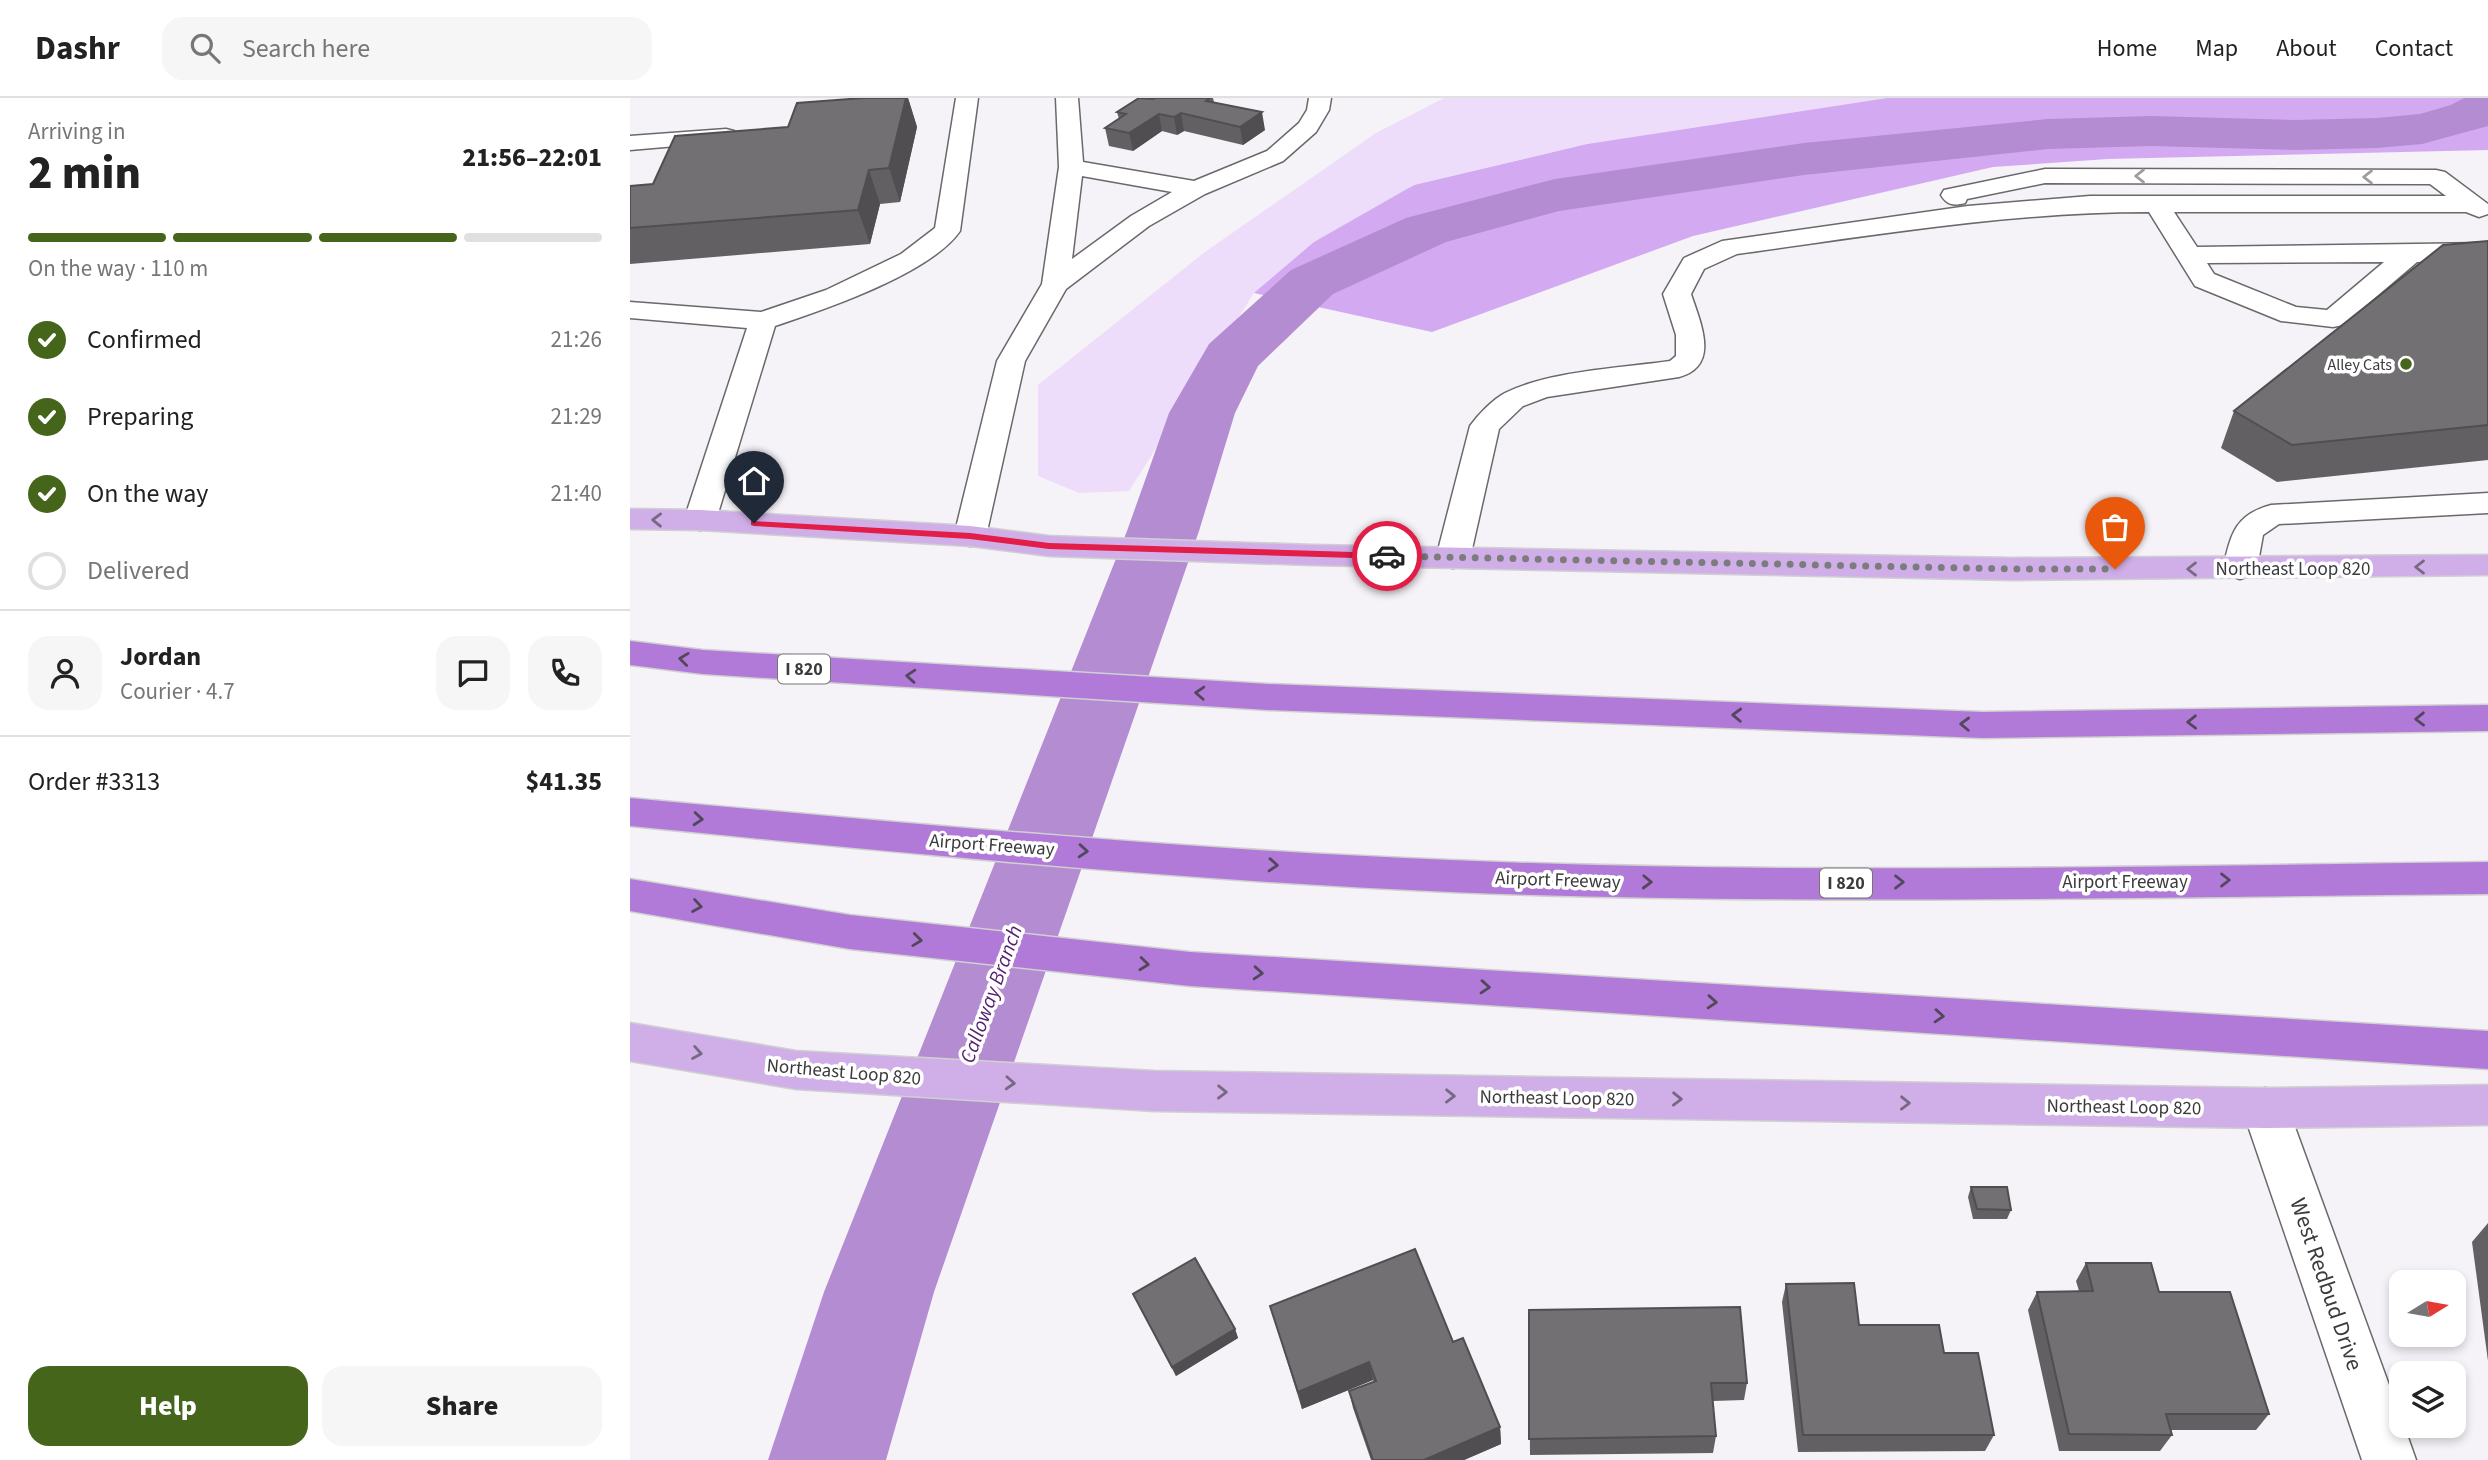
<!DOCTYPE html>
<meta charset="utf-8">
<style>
:root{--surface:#fff;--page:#f6f6f6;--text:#222;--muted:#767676;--line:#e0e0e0;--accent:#44651a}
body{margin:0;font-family:"Source Sans 3",sans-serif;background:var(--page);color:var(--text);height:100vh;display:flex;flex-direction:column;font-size:26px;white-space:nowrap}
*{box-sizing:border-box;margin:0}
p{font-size:23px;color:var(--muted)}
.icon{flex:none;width:38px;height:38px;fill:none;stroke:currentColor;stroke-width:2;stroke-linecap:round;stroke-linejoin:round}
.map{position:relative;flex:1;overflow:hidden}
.panel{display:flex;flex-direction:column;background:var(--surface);width:630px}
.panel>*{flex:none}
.needle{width:46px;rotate:79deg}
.controls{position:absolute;left:1759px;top:1172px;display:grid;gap:14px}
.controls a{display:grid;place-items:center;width:77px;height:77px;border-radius:14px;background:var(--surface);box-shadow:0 4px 10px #0003;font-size:35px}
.pin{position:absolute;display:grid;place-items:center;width:60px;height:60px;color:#fff;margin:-72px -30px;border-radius:50% 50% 50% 0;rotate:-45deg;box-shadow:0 0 7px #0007}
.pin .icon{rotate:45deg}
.courier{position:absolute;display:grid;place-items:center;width:70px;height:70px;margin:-35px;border:5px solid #e11d48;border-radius:50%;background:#fff;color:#222;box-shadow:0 2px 9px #0007}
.summary em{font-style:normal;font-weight:800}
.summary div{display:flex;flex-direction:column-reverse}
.summary{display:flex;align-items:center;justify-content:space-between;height:119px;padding:0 28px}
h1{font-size:46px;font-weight:800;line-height:52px}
.bar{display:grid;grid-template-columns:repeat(4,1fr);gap:10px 7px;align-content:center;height:84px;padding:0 28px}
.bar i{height:9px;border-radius:5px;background:var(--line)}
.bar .on{background:var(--accent)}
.bar p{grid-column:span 4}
.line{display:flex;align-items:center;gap:18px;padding:0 28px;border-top:2px solid var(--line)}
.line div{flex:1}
.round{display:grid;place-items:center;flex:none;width:74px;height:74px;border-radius:21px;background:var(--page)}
ol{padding:0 28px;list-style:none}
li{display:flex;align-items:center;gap:21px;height:77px}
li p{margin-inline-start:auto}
li .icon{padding:7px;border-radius:50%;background:var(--accent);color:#fff;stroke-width:4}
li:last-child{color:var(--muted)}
li i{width:38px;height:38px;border:4px solid var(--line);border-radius:50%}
.cta{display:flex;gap:14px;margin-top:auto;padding:14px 28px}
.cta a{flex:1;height:80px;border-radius:21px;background:var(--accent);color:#fff;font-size:28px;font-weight:800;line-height:80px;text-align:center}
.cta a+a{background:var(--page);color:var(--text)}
header{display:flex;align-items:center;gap:42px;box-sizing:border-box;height:98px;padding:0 35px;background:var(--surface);border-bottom:2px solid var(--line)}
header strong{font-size:33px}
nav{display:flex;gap:38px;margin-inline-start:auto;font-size:24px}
.search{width:490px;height:63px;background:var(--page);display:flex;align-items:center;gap:18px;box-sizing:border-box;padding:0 24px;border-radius:21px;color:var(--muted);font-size:26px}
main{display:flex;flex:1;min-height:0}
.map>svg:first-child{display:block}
.green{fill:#eddcfa}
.forest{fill:#d3aaf2}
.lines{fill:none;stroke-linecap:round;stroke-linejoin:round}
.river{fill:#b48cd2;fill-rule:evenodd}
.minor-casing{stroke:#6a686b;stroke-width:3}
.major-casing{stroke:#d0d0d0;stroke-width:3}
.highway-casing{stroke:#d0d0d0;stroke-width:3}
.minor{fill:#fff;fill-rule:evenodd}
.major{fill:#d0afe8;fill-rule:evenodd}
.highway{fill:#b17ad8;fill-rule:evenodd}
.wall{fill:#636064}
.shaded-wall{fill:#504e51}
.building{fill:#737074;stroke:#504e51;stroke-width:2}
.oneway{stroke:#9d9c9e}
.oneway2{stroke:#776981}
.oneway3{stroke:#53475b}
.route{fill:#e11d48}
.done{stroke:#7c7b7e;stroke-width:7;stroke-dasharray:0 12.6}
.poi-dot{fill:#44651a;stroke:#fff;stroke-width:2.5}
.labels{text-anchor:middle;stroke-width:7;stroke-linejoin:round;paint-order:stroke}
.far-poi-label{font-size:16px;fill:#3b3a3c;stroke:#fff;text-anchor:end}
.shield{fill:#fff;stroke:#767576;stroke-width:2}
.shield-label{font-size:18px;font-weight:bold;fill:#3b3a3c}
.street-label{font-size:19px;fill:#3b3a3c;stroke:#fff}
.water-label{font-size:21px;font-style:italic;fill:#521e70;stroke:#fff}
.near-street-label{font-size:23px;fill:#3b3a3c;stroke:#fff}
</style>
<header>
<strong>Dashr</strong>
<div class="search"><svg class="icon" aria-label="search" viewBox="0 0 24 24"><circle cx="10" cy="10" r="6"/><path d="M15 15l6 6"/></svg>Search here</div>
<nav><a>Home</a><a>Map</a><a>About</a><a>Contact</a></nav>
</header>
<main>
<section class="panel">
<div class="summary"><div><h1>2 min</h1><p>Arriving in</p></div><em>21:56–22:01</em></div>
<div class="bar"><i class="on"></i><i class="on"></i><i class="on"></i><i></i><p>On the way · 110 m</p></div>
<ol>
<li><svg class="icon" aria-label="check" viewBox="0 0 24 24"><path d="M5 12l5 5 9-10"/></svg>Confirmed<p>21:26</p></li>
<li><svg class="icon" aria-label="check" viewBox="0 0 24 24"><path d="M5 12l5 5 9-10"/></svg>Preparing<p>21:29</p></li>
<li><svg class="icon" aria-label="check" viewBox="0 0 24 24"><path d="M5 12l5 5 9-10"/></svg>On the way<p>21:40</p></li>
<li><i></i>Delivered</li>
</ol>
<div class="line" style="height:126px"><a class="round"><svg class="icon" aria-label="person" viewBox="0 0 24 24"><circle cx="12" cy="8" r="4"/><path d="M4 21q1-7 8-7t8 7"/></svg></a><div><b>Jordan</b><p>Courier · 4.7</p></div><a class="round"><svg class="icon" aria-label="chat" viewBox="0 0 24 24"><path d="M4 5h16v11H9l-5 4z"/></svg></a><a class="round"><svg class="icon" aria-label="phone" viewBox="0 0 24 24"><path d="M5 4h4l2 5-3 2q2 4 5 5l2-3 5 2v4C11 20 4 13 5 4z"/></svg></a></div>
<div class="line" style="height:91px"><div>Order #3313</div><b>$41.35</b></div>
<div class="cta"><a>Help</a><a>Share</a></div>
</section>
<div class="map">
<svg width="1858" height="1362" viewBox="0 0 1858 1362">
<rect width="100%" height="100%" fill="#f6f3f8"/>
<path class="green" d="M814 0H1257L957 46 783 87 624 195 499 393 449 395 408 378V287L575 154 746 35Z"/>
<path class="forest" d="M1257 0H1858V52L1478 61 1363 69 1063 138 802 234 624 195 684 144 784 87 957 46Z"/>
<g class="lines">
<path class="river" d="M1834 0H1858V28L1792 46 1747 50 1665 52 1521 48 1418 51 1174 77 929 113 816 144 703 196 628 268 605 315 569 433 304 1194 256 1362H138L194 1194 497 433 539 315 579 246 661 172 776 120 925 81 1174 45 1418 21 1521 18 1665 22 1747 20 1790 16 1821 7Z"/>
<g class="minor-casing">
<g id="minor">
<path d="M326 0H348L330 133C300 176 195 211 145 228L86 422 81 429 70 432 59 429 54 422 117 230 0 220V204L131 214 196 192 271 156 305 130Z"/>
<path d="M426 0H448L453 64 564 83 637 53 669 25 677 12 679 0H701L699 12 686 34 653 63 575 96 519 128 436 191 395 263 356 438 352 445 340 448 328 445 324 438 367 263 412 186 429 69ZM452 78 542 94 501 118 442 161Z"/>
<path d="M96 31 104 33 108 38 104 43 0 52V38Z"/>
<path d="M1415 71 1806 72 1815 74 1858 106V116L1849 119 1836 114H1544L1567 149 1858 145V161L1787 164 1713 227 1703 229 1651 223 1565 188 1519 114C1380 114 1244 137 1107 156L1074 171 1061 196C1070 224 1091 268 1049 279L917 299 893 308 869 331 840 460 835 467 823 470 811 467 806 460 840 328C848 317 863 301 875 295 919 273 991 270 1040 263L1046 258V237L1033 196 1054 160 1092 143 1338 108 1460 98H1816L1800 86 1415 85 1337 101 1335 105C1323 108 1317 107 1311 97L1314 92ZM1754 164 1697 212 1666 209 1584 176 1577 165Z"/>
<path d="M1858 395V415L1649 426 1633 437 1627 470 1622 477 1610 481 1598 477 1593 470C1601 437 1604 417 1641 407Z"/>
<path d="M1635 990 1651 996 1658 1010 1771 1320V1328H1774L1786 1362H1732L1612 1010 1619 996Z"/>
</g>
</g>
<g class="major-casing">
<g id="major">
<path d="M0 411 70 412 340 428 419 438 682 447 1384 460 1858 457V477L1384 482 682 467 419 458 340 448 70 432 0 431Z"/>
<path d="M0 925 166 953 524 973 1635 990 1858 987V1027L1635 1030 524 1013 166 991 0 963Z"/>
</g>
</g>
<g class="highway-casing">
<g id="highway">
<path d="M0 543 73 552 638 586 1353 614 1858 607V633L1353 640 638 612 73 576 0 567Z"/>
<path d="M0 700C273 725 546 751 820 762 1166 777 1512 768 1858 764V796C1512 799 1166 808 820 794 546 782 273 755 0 728Z"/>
<path d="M0 781 220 817 560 854 1858 933V971L560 888 220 851 0 813Z"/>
</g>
</g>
<use href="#minor" class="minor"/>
<use href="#major" class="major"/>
<use href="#highway" class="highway"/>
</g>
<g class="wall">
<path d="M233 0H278L287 29 270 104 250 106 240 146 0 166V88L23 86 158 29Z"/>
<path d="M525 0H583L584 4 635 32 613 47 554 33 547 37 532 33 503 53 479 48 475 30 489 21 487 14Z"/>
<path d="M1858 143V362L1647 384 1591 350 1604 313Z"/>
<path d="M1341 1089 1381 1112 1377 1121H1343L1338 1099Z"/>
<path d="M1858 1125V1263L1842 1144Z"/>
<path d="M1456 1165 1529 1194 1639 1316 1626 1332H1541L1542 1337 1530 1353H1429L1398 1212 1407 1194 1449 1193 1446 1183Z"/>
<path d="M1156 1186 1229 1227 1364 1337 1355 1353 1168 1354 1152 1204Z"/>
<path d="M503 1196 605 1231 608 1240 546 1278Z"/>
<path d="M640 1208 823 1244 870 1329 871 1346 834 1362H741L723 1310 719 1293 744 1284 743 1282 672 1311Z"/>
<path d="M899 1212 1117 1285 1114 1302 1083 1303 1086 1338 1083 1355 900 1357Z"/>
</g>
<g class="shaded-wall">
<path d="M276 0H278L287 29 270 104 259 70Z"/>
<path d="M632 14 635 32 613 47 610 29Z"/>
<path d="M551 15 554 33 547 37 544 19Z"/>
<path d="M529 16 532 33 503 53 499 35Z"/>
<path d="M239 72 250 106 240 146 228 112Z"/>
<path d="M605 1231 608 1240 546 1278 542 1269Z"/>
<path d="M739 1264 743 1282 672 1311 668 1294Z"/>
<path d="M870 1329 871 1346 834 1362H794Z"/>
</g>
<g class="building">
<path d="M233 0H276L259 70 239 72 228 112 0 130V88L23 86 45 38 158 29 167 5Z"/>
<path d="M509 0 523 1 525 0H580L576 3 632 14 610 29 551 15 544 19 529 16 499 35 475 30 496 16 487 14Z"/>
<path d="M1858 143V327L1662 347 1604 313 1813 147Z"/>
<path d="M1341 1089H1377L1381 1112 1347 1111Z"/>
<path d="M785 1151 823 1244 833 1240 870 1329 794 1362H743L719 1293 746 1283 739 1264 668 1294 640 1208Z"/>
<path d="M565 1160 605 1231 542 1269 503 1196Z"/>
<path d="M1456 1165H1521L1529 1194H1600L1639 1316H1536L1542 1337 1439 1336 1407 1194 1463 1193Z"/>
<path d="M1224 1185 1229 1227H1309L1314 1255H1348L1364 1337H1173L1156 1186Z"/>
<path d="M1110 1209 1117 1285H1081L1086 1338 899 1341V1212Z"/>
</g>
<defs><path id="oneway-chevron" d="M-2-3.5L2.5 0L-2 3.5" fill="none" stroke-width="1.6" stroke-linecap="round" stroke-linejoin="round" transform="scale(1.75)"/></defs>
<g class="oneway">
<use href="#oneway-chevron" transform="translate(1510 78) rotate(-180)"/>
<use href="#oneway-chevron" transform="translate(1738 79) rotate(-180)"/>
</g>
<g class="oneway2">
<use href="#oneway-chevron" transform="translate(27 422) rotate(-179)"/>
<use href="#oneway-chevron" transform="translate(1790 469) rotate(180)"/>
<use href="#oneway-chevron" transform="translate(1562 471) rotate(180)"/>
<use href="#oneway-chevron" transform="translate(67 955) rotate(10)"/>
<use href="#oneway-chevron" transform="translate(380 985) rotate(3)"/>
<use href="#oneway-chevron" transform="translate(592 994) rotate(1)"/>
<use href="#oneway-chevron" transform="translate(820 998) rotate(1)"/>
<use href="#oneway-chevron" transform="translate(1047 1001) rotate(1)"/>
<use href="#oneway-chevron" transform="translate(1275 1005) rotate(1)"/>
</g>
<g class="oneway3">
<use href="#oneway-chevron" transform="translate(54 561) rotate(-173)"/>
<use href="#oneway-chevron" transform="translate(281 578) rotate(-176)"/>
<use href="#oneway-chevron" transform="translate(570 595) rotate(-177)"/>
<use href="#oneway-chevron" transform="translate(1107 617) rotate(-178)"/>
<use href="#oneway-chevron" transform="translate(1790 621) rotate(179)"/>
<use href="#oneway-chevron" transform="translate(1562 624) rotate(179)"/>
<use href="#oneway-chevron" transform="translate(1335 626) rotate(-178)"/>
<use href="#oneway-chevron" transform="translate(68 721) rotate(5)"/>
<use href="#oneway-chevron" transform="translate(453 753) rotate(4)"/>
<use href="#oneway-chevron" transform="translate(643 767) rotate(4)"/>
<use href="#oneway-chevron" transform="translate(1595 782)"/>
<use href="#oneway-chevron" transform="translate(1017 784) rotate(2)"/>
<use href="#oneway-chevron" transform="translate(1269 784)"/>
<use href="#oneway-chevron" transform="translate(67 808) rotate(9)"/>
<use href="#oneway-chevron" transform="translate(287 842) rotate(7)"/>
<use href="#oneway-chevron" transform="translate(514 866) rotate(6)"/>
<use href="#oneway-chevron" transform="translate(628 875) rotate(4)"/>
<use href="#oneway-chevron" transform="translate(855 889) rotate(4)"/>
<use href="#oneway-chevron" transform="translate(1082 904) rotate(4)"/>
<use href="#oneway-chevron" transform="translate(1309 918) rotate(4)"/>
</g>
<path class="route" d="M121 423 340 435 419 445 757 455 762 458 757 461 419 451 340 441 124 428 121 427Z"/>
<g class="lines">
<path class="done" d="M757 458 1384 471H1485"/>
</g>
<circle class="poi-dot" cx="1776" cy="266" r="7"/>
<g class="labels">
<g class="far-poi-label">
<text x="1762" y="272">Alley Cats</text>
</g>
<g class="shield">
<rect x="148" y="556.5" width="52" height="29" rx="5"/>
<rect x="1190" y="770.5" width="52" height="29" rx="5"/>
</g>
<g class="shield-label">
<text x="174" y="577">I 820</text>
<text x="1216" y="791">I 820</text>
</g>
<g class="street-label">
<text x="1663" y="477">Northeast Loop 820</text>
<text transform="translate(362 746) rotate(4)" y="7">Airport Freeway</text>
<text transform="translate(928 781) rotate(2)" y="7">Airport Freeway</text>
<text x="1495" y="790">Airport Freeway</text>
<text transform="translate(214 973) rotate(5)" y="7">Northeast Loop 820</text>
<text transform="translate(927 999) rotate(1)" y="7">Northeast Loop 820</text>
<text transform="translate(1494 1008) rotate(1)" y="7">Northeast Loop 820</text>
</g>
<g class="water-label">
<text transform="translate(361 896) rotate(-70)" y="7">Calloway Branch</text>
</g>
<g class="near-street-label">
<text transform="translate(1697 1186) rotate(71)" y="8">West Redbud Drive</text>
</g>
</g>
</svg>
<div class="controls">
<a><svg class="needle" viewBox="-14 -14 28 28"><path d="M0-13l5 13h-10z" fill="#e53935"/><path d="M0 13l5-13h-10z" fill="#767676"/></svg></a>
<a><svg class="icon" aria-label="layers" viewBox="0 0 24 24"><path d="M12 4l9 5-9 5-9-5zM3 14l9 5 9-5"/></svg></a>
</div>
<div class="pin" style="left:1485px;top:471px;background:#ea580c"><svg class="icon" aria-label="bag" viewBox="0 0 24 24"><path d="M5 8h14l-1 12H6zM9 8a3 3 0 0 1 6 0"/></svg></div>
<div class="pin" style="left:124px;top:425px;background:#1f2937"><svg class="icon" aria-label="home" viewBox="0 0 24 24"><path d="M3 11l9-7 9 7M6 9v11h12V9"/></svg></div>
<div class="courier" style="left:757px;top:458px"><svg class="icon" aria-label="car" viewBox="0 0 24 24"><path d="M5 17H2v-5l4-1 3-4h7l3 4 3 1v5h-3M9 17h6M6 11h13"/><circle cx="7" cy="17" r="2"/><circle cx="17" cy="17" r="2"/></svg></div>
</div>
</main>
